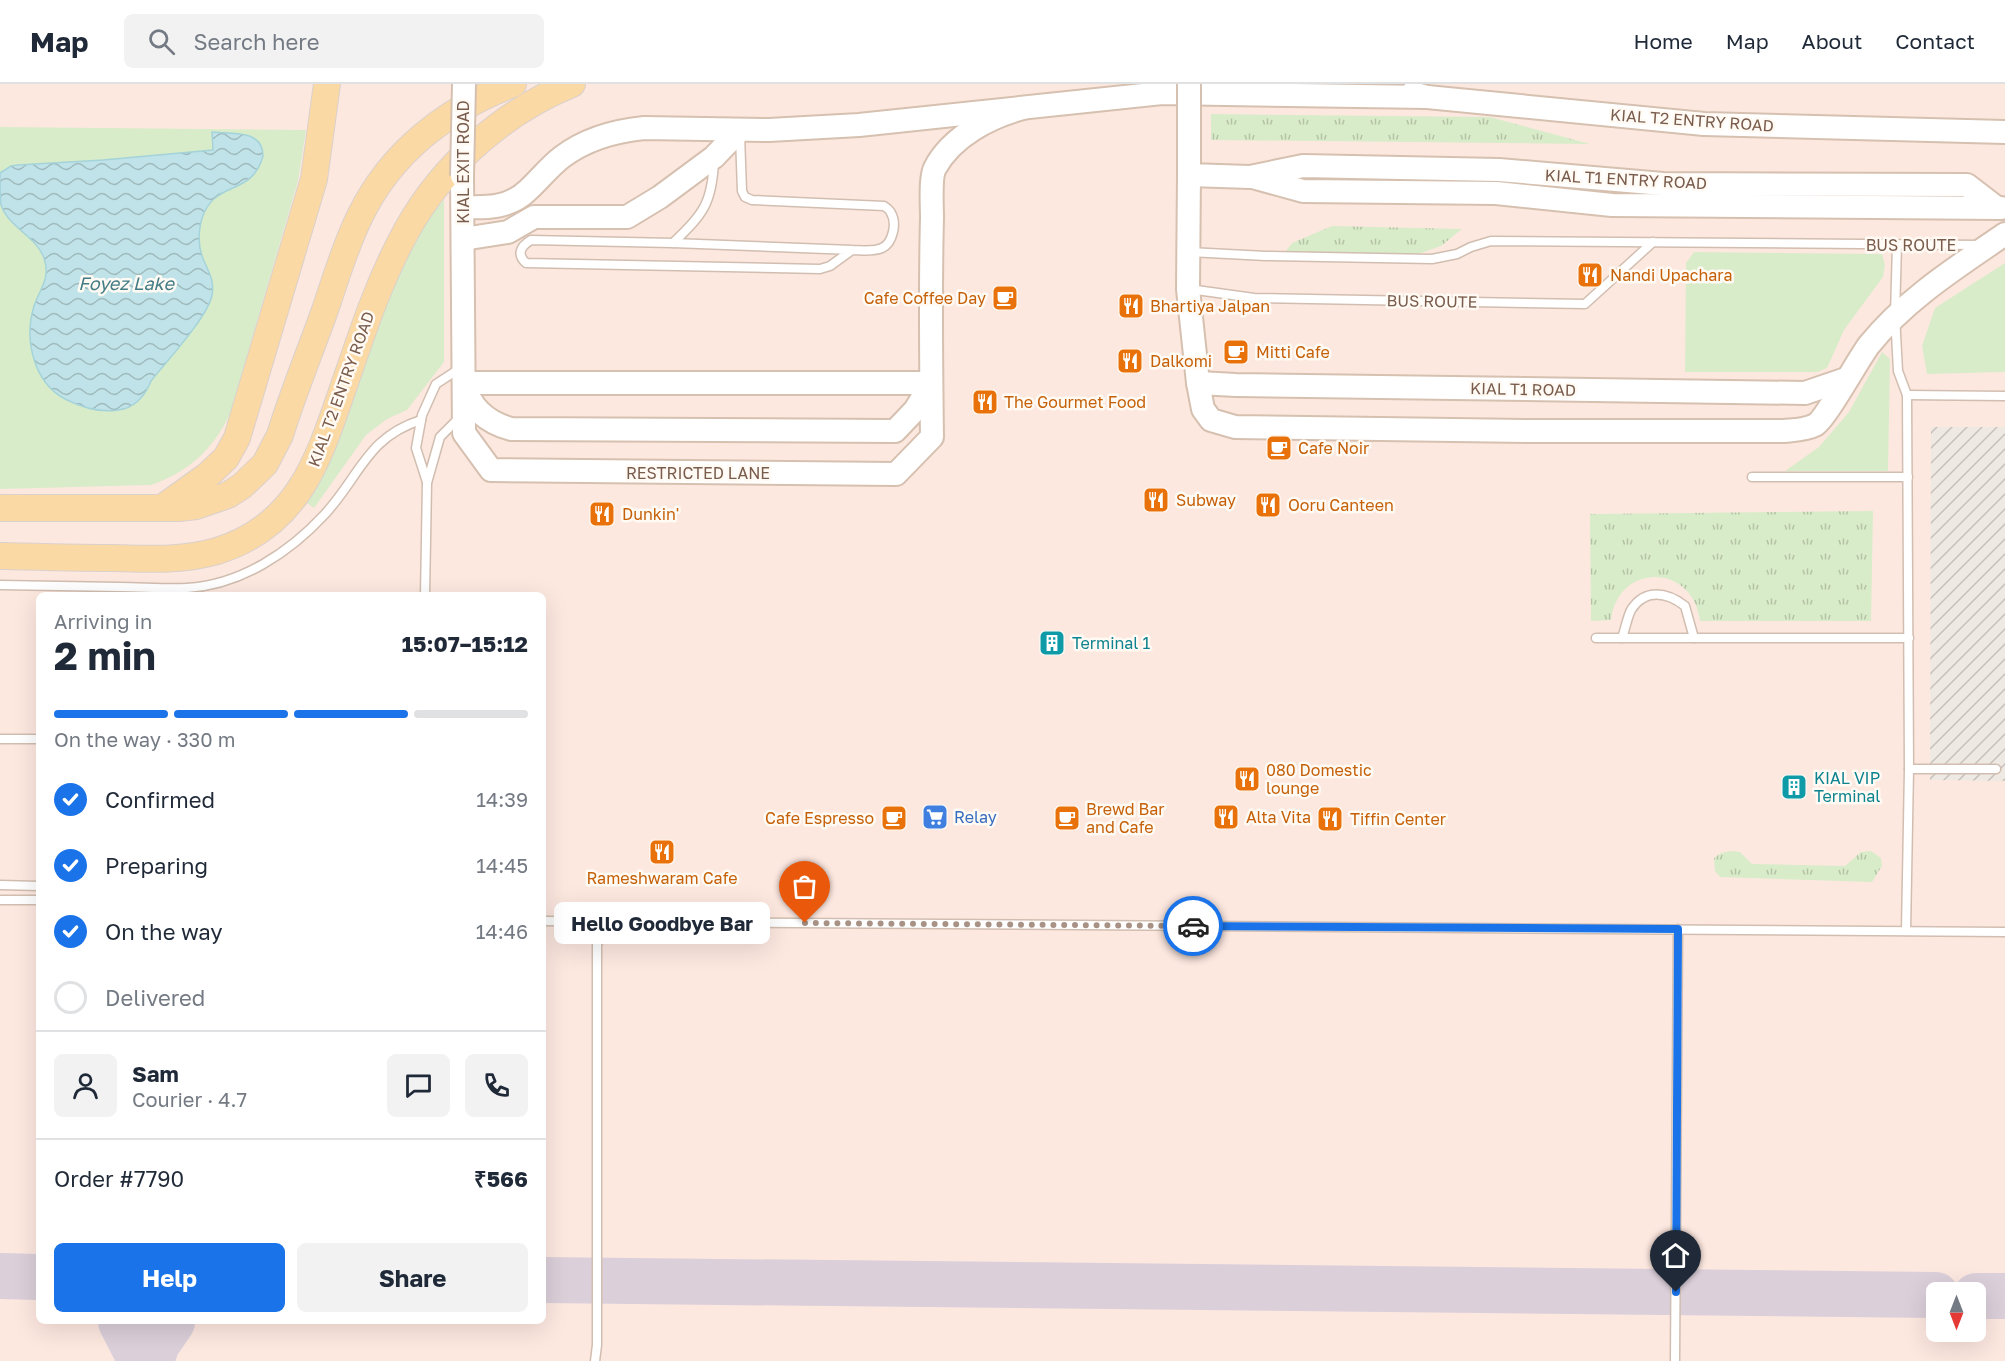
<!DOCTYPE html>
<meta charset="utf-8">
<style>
:root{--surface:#fff;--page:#f2f2f3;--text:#1f2937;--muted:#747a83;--line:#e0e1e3;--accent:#1a73e8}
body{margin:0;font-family:"Golos Text",sans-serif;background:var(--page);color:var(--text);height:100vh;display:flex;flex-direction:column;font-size:22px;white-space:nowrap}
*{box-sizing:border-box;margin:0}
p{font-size:20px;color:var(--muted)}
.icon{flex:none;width:33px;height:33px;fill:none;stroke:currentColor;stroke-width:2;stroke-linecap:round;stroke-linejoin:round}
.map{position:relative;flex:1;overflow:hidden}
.side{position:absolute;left:36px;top:508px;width:510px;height:732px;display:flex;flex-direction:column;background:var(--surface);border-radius:9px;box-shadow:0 6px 24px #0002}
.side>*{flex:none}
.needle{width:39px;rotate:180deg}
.fabs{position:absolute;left:1926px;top:1198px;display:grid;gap:12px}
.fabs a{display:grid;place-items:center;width:60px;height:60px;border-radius:9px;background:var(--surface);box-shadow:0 6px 24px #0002;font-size:30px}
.pin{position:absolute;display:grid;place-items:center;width:51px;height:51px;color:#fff;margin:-62px -26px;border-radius:50% 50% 50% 0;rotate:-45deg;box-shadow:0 0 6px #0007}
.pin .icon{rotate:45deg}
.courier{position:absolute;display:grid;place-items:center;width:60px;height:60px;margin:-30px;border:4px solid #1a73e8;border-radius:50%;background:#fff;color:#222;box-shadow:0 2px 8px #0007}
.bubble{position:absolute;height:42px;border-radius:9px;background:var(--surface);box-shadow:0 6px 24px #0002;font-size:20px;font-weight:700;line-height:42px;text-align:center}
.head em{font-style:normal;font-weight:700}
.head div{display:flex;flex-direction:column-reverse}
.head{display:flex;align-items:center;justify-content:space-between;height:102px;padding:0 18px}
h1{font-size:39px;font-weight:700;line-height:45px}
.bar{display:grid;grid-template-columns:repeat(4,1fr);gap:9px 6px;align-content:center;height:72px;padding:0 18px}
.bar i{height:8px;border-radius:4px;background:var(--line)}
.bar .on{background:var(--accent)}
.bar p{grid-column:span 4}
.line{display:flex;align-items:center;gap:15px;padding:0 18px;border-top:2px solid var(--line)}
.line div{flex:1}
.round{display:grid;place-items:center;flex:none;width:63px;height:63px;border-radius:9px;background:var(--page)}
ol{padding:0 18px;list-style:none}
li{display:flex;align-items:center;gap:18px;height:66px}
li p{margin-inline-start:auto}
li .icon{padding:6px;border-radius:50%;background:var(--accent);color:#fff;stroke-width:4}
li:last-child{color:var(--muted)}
li i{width:33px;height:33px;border:3px solid var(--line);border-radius:50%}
.primary-button{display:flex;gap:12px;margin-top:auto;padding:12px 18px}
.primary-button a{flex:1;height:69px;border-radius:9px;background:var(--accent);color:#fff;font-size:24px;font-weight:700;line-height:69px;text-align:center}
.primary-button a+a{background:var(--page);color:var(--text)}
header{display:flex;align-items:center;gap:36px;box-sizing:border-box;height:84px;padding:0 30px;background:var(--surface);border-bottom:2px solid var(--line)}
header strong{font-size:28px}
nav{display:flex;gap:33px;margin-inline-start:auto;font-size:21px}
.search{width:420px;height:54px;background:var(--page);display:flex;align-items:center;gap:15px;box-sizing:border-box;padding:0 21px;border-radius:9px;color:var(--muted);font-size:22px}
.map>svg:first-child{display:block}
.commercial{fill:#fde8e0;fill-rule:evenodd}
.industrial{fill:url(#industrial-furrows)}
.grass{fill:url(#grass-tufts)}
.green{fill:#d8ecc9}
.water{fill:url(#water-waves);stroke:#a5d3da;stroke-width:1.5}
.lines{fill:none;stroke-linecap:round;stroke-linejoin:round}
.taxiway{stroke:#dbcfda;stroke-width:46}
.service-casing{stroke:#d1beb0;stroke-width:11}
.secondary-casing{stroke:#d6c0b0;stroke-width:26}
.primary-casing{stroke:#dad1cd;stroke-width:28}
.service{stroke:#fff;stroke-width:8}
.secondary{stroke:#fff;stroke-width:22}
.primary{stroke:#fbd9a5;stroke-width:26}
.secondary-bridge-casing{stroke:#d6c0b0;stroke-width:26;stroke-linecap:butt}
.secondary-bridge{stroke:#fff;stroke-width:22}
.done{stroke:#a89285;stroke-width:6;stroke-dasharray:0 10.8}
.route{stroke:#1a73e8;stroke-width:8}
.labels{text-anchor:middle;stroke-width:5;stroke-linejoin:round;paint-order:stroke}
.street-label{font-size:16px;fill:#7a5c4d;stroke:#fffaf3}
.food-label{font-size:16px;fill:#c56008;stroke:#fffaf3;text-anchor:start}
.culture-label{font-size:16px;fill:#0d838f;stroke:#fffaf3;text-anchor:start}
.shop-label{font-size:16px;fill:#366cbe;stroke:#fffaf3;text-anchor:start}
.water-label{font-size:18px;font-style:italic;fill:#437c86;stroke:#fffaf3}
</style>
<header>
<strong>Map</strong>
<div class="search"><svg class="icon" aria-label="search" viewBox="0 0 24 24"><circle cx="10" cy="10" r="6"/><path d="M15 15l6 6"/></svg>Search here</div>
<nav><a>Home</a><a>Map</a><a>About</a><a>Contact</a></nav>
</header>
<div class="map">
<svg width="2005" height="1277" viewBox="0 0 2005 1277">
<defs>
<pattern id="industrial-furrows" width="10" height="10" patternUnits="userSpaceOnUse" patternTransform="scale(1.5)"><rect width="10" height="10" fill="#efe9e4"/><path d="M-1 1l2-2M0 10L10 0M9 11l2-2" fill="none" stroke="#c7c0bb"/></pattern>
<pattern id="grass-tufts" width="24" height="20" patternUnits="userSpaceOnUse" patternTransform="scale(1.5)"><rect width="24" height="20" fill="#d8ecc9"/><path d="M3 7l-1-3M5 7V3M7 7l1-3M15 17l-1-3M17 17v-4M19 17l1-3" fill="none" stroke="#b4c2a5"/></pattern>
<pattern id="water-waves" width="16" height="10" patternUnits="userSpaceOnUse" patternTransform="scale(1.5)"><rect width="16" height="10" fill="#bfe3e8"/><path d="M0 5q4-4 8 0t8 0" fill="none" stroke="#a0bbbe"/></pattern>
</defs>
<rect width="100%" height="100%" fill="#fdf6ec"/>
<path class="commercial" d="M0 0H2005V1277H0ZM39 512H543V1238H39ZM1936 1209H1976V1248H1936Z"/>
<path class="industrial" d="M1931 343H2005V697L1930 696Z"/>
<g class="grass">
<path d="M1211 30 1490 33 1590 60 1211 56Z"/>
<path d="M1332 142 1462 145 1441 162 1418 170 1285 168 1292 159Z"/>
<path d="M1873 427 1871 537H1700C1693 479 1618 478 1611 536L1591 537 1590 430Z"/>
<path d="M1731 767 1740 768 1752 780 1845 782 1861 768 1871 767 1881 774 1882 782 1872 798 1720 793 1715 787 1714 774 1721 769Z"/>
</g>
<g class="green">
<path d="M0 43 306 46 298 97 230 330C213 366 188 388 151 401L0 405Z"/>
<path d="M444 116V278L407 326 387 335 366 351 314 424 307 419 330 376 391 193 431 130Z"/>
<path d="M1694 168 1882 170 1885 181 1883 193 1844 246 1827 284 1817 288H1685L1686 179Z"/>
<path d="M2005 179V288L1927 290 1922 262 1935 224Z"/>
<path d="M1882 268 1890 275 1888 387H1785L1819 363 1849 328Z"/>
</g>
<path class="water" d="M212 48C231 50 263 45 263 72 252 111 220 97 205 127 199 139 197 158 202 172 207 186 215 195 212 211 208 233 166 278 151 297 145 312 135 324 118 326 101 329 81 323 65 315 33 298 24 255 34 222 40 204 51 195 44 174 36 152 9 144 1 121 0 112 0 99 0 89L11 82 18 81 103 76 213 66Z"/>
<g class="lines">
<g class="taxiway">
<path d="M0 1192 39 1193"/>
<path d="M543 1196 1936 1211"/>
<path d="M1976 1212H2005"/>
<path d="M121 1238 141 1277"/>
<path d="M151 1277 157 1260 172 1238"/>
</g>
<g class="service-casing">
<g id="service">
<path d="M740 52 742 107 745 113 752 116 884 122C887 124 890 126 891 129 897 139 893 159 882 164 874 168 861 166 852 166L673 159 531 156C521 162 516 170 526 179L820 185 830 182 852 166"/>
<path d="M673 159C703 130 712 120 714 77"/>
<path d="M1897 161 1895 231 1898 287 1907 311 1909 685H1996"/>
<path d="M1189 168 1266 172 1432 175 1457 170 1471 163 1491 157 1979 161"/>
<path d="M1189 205 1254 214 1585 220 1653 158"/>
<path d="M1907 311 2005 312"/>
<path d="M1752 393H1908"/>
<path d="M427 398 416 364 422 331 436 300 459 285"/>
<path d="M0 501C40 502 79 502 119 503 141 503 165 505 187 504 241 501 290 468 325 430 360 392 367 353 421 336"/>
<path d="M425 512 427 399 440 353 460 333"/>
<path d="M1596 554H1909"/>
<path d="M1622 554C1625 546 1627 534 1631 526 1645 504 1667 508 1685 522L1694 554"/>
<path d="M0 655H39"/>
<path d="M0 801 39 802"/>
<path d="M0 816H39"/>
<path d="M543 837 2005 848"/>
<path d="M1906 847 1909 685"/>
<path d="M595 1277 597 1261V859L616 838"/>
<path d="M1675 1277 1678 845"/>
</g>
</g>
<g class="secondary-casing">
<g id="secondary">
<path d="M1412 9 1427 13 1704 40 2005 48"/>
<path d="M1189 56V91L1250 93 1303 82 1499 86 1663 100 1967 101 1997 124"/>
<path d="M1189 91 1188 205 1198 299 1203 325 1211 336 1235 343 1533 347H1784C1794 346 1806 346 1815 341 1825 336 1859 274 1869 261 1906 215 1957 183 2005 150"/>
<path d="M462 92 464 349 491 386 896 390 932 353C931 280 930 207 932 134 932 122 930 93 935 84 952 52 990 33 1023 24"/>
<path d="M1256 94 1303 107 1496 109 1612 121 2001 124"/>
<path d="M463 123C487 124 510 124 528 106 540 95 549 83 562 73 586 55 614 47 644 44L769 46 859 41 1162 9 1427 13"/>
<path d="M463 155 508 148 534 133H627L660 113 714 73 740 46"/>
<path d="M464 299H931"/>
<path d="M1198 299 1236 301 1805 309 1846 295"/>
<path d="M465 303C472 326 489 339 511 345L895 347 915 326 931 300"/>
</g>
</g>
<g class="primary-casing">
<g id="primary">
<path d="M0 424H179L196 422 228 411 242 402 265 380 280 351C293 309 310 268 325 226 336 194 345 162 360 132 391 68 447 25 513 0"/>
<path d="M162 424 208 391 226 374 237 354 314 95 327 0"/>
<path d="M0 472C38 473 75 474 113 474 148 475 183 477 217 467 304 440 321 366 348 290 365 240 382 190 408 144 444 80 505 27 572 0"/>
</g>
</g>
<use href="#service" class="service"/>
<use href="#secondary" class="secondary"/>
<use href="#primary" class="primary"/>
<g class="secondary-bridge-casing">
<g id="secondary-bridge">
<path d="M1189 56V0"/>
<path d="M462 92 464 0"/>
</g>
</g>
<use href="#secondary-bridge" class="secondary-bridge"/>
</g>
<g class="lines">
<path class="done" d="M805 839 1193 842"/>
<path class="route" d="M1193 842 1678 845 1676 1208"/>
</g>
<defs>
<g id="restaurant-square" transform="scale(1.35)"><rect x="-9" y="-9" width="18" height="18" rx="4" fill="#e8710a" stroke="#fffaf3"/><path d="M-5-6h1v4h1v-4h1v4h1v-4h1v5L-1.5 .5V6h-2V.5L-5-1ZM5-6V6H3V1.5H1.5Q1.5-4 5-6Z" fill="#fff"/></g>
<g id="cafe-square" transform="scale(1.35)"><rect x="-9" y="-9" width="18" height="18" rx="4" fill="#e8710a" stroke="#fffaf3"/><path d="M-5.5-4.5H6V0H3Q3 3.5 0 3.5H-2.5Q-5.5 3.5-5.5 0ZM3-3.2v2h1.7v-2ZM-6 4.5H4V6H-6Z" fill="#fff"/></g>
<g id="building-square" transform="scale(1.35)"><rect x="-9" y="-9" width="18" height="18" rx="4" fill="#0f9aa8" stroke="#fffaf3"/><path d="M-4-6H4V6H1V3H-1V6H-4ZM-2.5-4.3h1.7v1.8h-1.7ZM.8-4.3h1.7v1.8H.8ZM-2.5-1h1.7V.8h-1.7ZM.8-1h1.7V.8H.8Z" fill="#fff"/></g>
<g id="supermarket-square" transform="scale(1.35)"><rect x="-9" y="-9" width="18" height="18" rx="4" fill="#3f7fe0" stroke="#fffaf3"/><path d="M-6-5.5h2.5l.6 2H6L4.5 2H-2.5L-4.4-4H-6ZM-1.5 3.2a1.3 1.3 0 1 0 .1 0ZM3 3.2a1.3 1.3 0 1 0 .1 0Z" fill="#fff"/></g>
</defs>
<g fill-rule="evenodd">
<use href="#restaurant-square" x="1590" y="191"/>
<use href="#cafe-square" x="1005" y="214"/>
<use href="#restaurant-square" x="1131" y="222"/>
<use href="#cafe-square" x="1236" y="268"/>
<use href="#restaurant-square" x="1130" y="277"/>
<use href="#restaurant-square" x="985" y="318"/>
<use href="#cafe-square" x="1279" y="364"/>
<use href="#restaurant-square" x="1156" y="416"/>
<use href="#restaurant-square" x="1268" y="421"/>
<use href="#restaurant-square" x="602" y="430"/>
<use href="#building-square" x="1052" y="559"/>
<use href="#restaurant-square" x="1247" y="695"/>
<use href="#building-square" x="1794" y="703"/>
<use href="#supermarket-square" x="935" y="733"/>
<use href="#restaurant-square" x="1226" y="733"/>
<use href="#cafe-square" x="894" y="734"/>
<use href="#cafe-square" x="1067" y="734"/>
<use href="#restaurant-square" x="1330" y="735"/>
<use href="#restaurant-square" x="662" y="768"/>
</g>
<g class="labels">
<g class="street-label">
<text transform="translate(1692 36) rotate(4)" y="6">KIAL T2 ENTRY ROAD</text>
<text transform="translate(463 78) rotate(-90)" y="6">KIAL EXIT ROAD</text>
<text transform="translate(1626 95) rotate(3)" y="6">KIAL T1 ENTRY ROAD</text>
<text x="1911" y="167">BUS ROUTE</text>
<text transform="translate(1432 217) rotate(1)" y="6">BUS ROUTE</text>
<text transform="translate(341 305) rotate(-70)" y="6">KIAL T2 ENTRY ROAD</text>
<text transform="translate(1523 305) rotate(1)" y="6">KIAL T1 ROAD</text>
<text x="698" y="395">RESTRICTED LANE</text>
</g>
<g class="food-label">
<text x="1610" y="197">Nandi Upachara</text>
<text x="986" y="220" text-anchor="end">Cafe Coffee Day</text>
<text x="1150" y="228">Bhartiya Jalpan</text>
<text x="1256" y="274">Mitti Cafe</text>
<text x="1150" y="283">Dalkomi</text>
<text x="1004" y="324">The Gourmet Food</text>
<text x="1298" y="370">Cafe Noir</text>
<text x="1176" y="422">Subway</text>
<text x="1288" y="427">Ooru Canteen</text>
<text x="622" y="436">Dunkin'</text>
<text x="1266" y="692">080 Domestic<tspan x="1266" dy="18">lounge</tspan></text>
<text x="1086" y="731">Brewd Bar<tspan x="1086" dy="18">and Cafe</tspan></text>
<text x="1246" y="739">Alta Vita</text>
<text x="874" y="740" text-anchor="end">Cafe Espresso</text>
<text x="1350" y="741">Tiffin Center</text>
<text x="662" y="800" text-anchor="middle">Rameshwaram Cafe</text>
</g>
<g class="culture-label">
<text x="1072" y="565">Terminal 1</text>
<text x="1814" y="700">KIAL VIP<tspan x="1814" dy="18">Terminal</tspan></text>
</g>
<g class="shop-label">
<text x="954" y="739">Relay</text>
</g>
<g class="water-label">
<text x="126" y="206">Foyez Lake</text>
</g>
</g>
</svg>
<div class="fabs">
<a><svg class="needle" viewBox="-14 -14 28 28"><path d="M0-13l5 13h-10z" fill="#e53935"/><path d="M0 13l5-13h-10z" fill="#747a83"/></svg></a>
</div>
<div class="pin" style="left:805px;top:839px;background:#ea580c"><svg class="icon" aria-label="bag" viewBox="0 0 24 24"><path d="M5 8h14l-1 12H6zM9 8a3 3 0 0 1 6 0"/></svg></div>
<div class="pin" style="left:1676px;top:1208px;background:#1f2937"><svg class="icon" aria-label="home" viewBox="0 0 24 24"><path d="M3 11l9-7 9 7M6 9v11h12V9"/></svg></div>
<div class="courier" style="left:1193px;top:842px"><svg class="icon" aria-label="car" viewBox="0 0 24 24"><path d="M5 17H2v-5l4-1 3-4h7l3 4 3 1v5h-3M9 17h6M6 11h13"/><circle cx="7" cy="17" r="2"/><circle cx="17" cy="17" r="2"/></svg></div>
<div class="bubble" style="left:554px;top:818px;width:216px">Hello Goodbye Bar</div>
<section class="side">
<div class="head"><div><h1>2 min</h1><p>Arriving in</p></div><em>15:07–15:12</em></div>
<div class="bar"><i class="on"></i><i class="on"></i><i class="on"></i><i></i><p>On the way · 330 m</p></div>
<ol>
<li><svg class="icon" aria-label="check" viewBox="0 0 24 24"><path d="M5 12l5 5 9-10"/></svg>Confirmed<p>14:39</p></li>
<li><svg class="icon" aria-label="check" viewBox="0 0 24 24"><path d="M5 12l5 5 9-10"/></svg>Preparing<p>14:45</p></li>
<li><svg class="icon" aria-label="check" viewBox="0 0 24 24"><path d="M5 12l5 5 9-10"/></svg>On the way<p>14:46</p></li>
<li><i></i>Delivered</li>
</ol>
<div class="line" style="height:108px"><a class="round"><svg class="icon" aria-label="person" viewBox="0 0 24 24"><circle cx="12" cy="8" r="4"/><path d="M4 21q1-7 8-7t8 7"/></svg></a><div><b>Sam</b><p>Courier · 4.7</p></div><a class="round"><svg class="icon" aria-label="chat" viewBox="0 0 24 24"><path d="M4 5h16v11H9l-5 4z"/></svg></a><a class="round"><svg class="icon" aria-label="phone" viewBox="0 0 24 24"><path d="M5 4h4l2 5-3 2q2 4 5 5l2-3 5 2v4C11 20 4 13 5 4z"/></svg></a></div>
<div class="line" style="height:78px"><div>Order #7790</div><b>₹566</b></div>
<div class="primary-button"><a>Help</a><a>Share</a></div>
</section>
</div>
